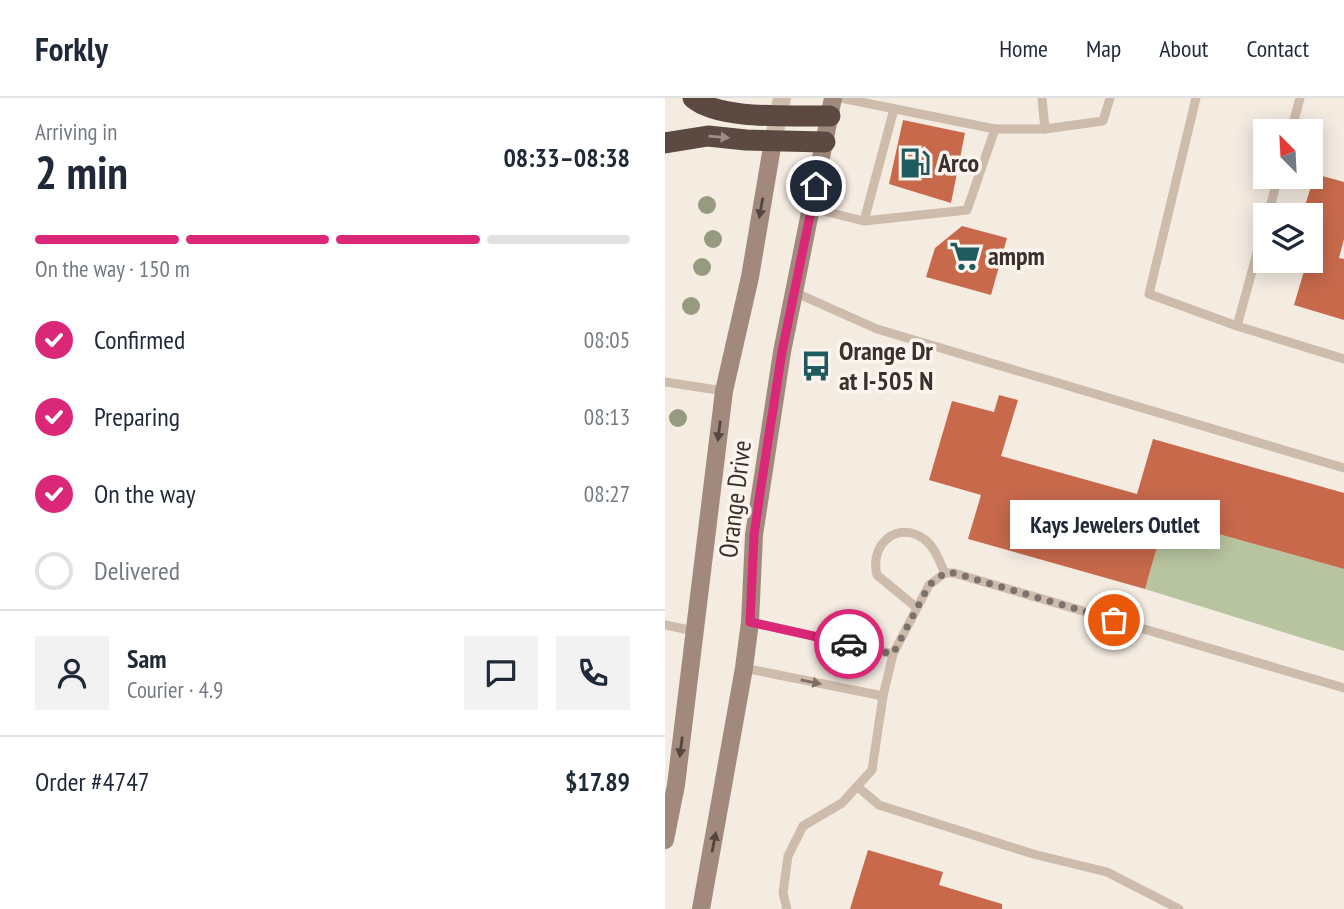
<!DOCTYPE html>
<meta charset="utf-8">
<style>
:root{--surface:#fff;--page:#f2f2f3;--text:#1f2937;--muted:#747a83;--line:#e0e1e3;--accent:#db2777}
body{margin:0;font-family:"PT Sans Narrow",sans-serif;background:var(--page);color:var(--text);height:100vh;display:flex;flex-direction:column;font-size:26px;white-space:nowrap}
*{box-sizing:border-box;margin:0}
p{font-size:23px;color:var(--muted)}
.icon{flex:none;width:38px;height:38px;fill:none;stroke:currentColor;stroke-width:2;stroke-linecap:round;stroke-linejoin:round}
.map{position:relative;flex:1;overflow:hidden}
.panel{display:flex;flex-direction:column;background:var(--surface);width:665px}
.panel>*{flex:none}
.needle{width:46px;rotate:336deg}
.tools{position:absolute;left:588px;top:21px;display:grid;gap:14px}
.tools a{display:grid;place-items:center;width:70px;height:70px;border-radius:0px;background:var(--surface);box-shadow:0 4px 18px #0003;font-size:35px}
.pin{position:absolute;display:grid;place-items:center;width:60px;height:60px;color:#fff;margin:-30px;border:4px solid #fff;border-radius:50%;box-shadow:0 2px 7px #0007}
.courier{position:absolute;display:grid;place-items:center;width:70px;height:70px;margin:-35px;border:5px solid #db2777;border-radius:50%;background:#fff;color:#222;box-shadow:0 2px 9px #0007}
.bubble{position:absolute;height:49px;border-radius:0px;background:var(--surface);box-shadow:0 4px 18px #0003;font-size:23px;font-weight:700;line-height:49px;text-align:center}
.summary em{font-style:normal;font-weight:700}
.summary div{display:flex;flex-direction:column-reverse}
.summary{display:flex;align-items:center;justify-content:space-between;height:119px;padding:0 35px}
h1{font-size:46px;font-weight:700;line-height:52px}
.bar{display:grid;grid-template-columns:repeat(4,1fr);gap:10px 7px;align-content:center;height:84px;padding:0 35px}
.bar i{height:9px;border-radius:5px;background:var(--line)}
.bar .selected{background:var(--accent)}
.bar p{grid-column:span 4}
.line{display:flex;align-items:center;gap:18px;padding:0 35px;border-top:2px solid var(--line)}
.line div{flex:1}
.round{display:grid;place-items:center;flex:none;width:74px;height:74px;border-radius:0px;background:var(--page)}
ol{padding:0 35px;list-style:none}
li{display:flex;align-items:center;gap:21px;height:77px}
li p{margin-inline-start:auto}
li .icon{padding:7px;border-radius:50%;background:var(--accent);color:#fff;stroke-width:4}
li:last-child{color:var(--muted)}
li i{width:38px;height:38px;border:4px solid var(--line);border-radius:50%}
header{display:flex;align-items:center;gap:42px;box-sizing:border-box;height:98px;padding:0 35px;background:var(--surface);border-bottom:2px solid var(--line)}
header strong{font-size:33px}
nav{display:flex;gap:38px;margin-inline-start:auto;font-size:24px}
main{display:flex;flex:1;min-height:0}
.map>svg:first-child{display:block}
.green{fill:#b8c4a0}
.building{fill:#c8694b}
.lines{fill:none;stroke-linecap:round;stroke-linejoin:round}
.service{stroke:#cdbbac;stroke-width:9}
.tertiary{stroke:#cdbbac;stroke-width:18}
.secondary{stroke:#a18a7d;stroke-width:18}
.motorway{stroke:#5c4a42;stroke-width:21}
.tree{fill:#969b7f}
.oneway{fill:#9c8e87}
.oneway2{fill:#544640}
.oneway3{fill:#7d6f65}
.done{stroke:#7c716b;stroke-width:7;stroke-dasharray:0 12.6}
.route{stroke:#db2777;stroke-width:9}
.labels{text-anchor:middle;stroke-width:7;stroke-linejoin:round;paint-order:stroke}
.poi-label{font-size:26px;font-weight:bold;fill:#3b302b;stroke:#fbf5ee;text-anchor:start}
.street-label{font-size:26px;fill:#3b302b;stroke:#fbf5ee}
</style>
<header>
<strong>Forkly</strong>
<nav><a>Home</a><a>Map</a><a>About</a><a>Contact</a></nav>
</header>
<main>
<section class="panel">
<div class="summary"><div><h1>2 min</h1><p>Arriving in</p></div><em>08:33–08:38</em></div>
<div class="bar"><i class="selected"></i><i class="selected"></i><i class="selected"></i><i></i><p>On the way · 150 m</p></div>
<ol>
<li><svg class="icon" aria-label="check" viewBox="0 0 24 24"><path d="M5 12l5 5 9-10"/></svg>Confirmed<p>08:05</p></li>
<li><svg class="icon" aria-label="check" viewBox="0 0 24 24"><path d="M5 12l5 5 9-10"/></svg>Preparing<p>08:13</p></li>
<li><svg class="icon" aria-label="check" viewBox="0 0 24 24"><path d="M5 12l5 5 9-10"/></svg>On the way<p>08:27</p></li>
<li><i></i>Delivered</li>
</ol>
<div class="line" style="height:126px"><a class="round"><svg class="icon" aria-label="person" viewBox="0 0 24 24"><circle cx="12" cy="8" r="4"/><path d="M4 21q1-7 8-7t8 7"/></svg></a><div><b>Sam</b><p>Courier · 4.9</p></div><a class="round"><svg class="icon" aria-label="chat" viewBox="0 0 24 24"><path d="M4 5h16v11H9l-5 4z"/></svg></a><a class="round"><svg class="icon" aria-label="phone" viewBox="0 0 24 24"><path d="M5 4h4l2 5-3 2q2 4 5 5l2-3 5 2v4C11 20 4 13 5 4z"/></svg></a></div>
<div class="line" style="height:91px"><div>Order #4747</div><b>$17.89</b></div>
</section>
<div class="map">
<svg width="679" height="811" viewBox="0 0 679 811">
<rect width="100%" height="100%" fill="#f4ebe1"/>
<path class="green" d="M500 421 679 471V553L480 491Z"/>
<g class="building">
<path d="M238 22 300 35 286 105 224 86Z"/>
<path d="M650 76 679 84V141L674 160 679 161V222L629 207 642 163H646V117H637Z"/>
<path d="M297 128 342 140 326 197 261 179 270 150Z"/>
<path d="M334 297 353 302 336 358 472 396 488 341 679 395V471L500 421 480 491 303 441 316 397 264 382 287 303 329 314Z"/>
<path d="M203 752 278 774 274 787 337 806V811H185Z"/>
</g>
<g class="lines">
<g class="service">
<path d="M377 0 380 31"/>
<path d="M531 0 484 196 572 228"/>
<path d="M330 31H380L438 23 445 0"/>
<path d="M626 33 635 0"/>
<path d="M146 110 199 123 302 112 330 31 176 0"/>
<path d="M603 117 613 79"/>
<path d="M199 123 229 11"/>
<path d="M600 126 572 228 679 261"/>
<path d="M129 194 212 231 679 370"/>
<path d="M0 284 59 293"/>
<path d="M252 510 212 477C204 446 233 422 259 441 270 449 274 463 280 475"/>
<path d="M85 524 228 556"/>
<path d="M0 527 29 533"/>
<path d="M79 570 218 598"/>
<path d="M193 689 214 707 368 756 442 774 514 811"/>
<path d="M122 811 118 795 123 758 138 728 177 705 207 672 218 598 228 556 264 487 280 475H289L679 590"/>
</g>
<path class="tertiary" d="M108 43 117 0"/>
<g class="secondary">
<path d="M0 742 11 687 59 293 85 179 108 43"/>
<path d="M36 811 79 570 85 524 89 437 117 254 168 0"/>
</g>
<g class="motorway">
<path d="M28 0C55 23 129 17 165 18"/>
<path d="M0 45 43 38 81 42 160 44"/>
</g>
</g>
<g class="tree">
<circle cx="42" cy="107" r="9"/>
<circle cx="48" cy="141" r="9"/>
<circle cx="37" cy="169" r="9"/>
<circle cx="26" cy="208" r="9"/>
<circle cx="13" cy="320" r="9"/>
</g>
<defs><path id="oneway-solid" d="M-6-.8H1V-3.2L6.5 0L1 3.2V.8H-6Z" transform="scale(1.75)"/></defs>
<use class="oneway" href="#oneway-solid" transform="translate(54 39) rotate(5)"/>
<g class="oneway2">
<use href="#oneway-solid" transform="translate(96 110) rotate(100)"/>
<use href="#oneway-solid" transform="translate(54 333) rotate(97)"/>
<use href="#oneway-solid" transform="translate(16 649) rotate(97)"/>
<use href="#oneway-solid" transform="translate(49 744) rotate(-79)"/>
</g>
<use class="oneway3" href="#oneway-solid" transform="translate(146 584) rotate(11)"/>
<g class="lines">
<path class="done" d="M184 546 228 556 264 487 280 475H289L449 522"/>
<path class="route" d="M151 88 117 254 96 388 89 437 85 524 184 546"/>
</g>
<defs>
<g id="fuel-bare" transform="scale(2.415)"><path d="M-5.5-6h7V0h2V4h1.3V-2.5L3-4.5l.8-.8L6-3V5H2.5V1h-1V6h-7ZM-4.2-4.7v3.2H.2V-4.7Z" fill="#1f5a5e" stroke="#fbf5ee" stroke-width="2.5" paint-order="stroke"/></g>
<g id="supermarket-bare" transform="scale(2.415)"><path d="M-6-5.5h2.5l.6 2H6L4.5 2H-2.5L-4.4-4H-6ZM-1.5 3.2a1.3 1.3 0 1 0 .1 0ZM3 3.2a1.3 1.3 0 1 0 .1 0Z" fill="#1f5a5e" stroke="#fbf5ee" stroke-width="2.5" paint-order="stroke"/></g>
<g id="bus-bare" transform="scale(2.415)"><path d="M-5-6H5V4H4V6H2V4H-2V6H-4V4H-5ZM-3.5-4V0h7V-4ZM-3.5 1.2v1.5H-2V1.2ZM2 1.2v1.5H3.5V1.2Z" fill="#1f5a5e" stroke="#fbf5ee" stroke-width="2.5" paint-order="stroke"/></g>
</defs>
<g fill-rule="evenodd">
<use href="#fuel-bare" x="250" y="65"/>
<use href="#supermarket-bare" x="300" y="158"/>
<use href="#bus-bare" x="151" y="268"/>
</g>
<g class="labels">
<g class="poi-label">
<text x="273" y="74">Arco</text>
<text x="323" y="167">ampm</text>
<text x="174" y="262">Orange Dr<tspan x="174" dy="30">at I-505 N</tspan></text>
</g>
<g class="street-label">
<text transform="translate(70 401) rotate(-83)" y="9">Orange Drive</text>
</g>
</g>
</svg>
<div class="tools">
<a><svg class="needle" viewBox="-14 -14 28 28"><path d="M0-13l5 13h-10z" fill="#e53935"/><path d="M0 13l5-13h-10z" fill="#747a83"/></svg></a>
<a><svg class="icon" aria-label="layers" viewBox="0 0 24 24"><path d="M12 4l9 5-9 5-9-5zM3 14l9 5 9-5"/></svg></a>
</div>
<div class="pin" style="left:449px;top:522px;background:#ea580c"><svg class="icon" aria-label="bag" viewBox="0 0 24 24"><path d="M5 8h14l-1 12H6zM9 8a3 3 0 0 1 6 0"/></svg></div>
<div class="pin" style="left:151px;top:88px;background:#1f2937"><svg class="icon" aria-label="home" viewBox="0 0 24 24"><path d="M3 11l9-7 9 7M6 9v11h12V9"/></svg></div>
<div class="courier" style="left:184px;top:546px"><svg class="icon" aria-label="car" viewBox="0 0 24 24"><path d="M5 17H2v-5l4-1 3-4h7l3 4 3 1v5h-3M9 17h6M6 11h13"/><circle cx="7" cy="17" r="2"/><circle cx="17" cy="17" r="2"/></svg></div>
<div class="bubble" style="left:345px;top:402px;width:210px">Kays Jewelers Outlet</div>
</div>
</main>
